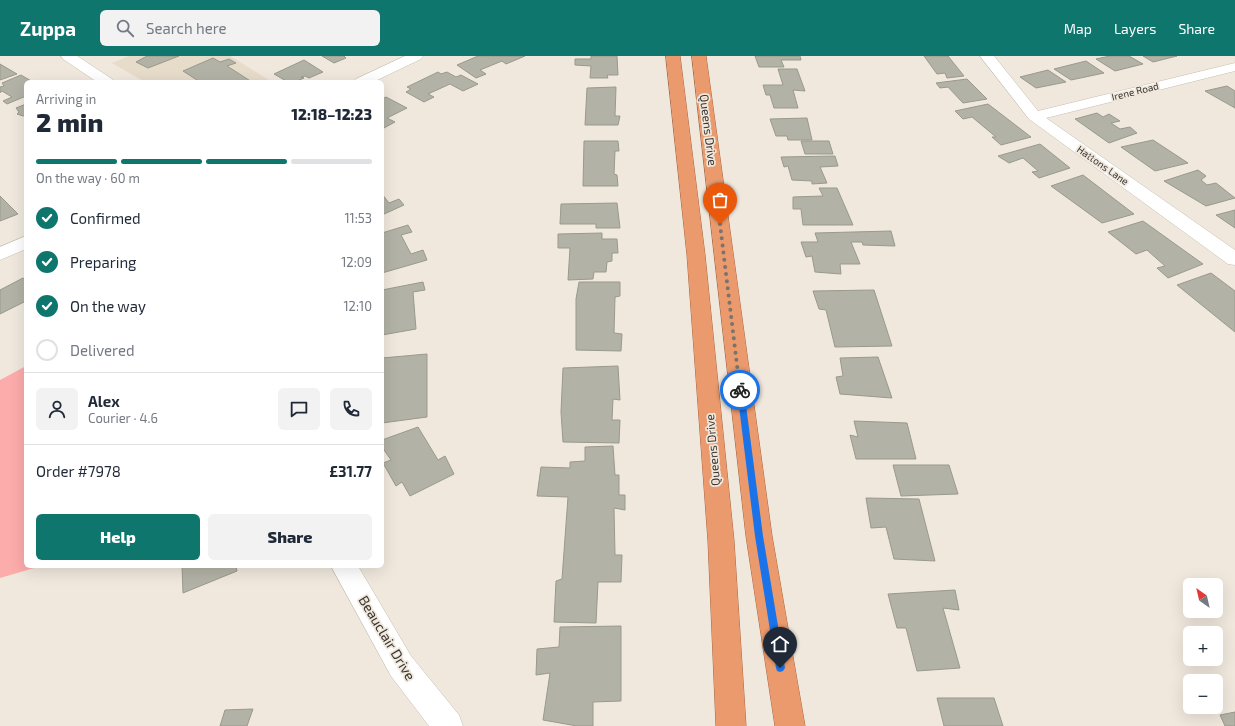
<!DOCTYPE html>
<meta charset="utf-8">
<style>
:root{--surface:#fff;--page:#f2f2f3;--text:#1f2937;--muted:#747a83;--line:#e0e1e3;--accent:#0f766e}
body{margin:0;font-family:"Exo 2",sans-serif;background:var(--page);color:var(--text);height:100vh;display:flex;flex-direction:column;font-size:15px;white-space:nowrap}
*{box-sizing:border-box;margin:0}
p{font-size:13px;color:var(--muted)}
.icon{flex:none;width:22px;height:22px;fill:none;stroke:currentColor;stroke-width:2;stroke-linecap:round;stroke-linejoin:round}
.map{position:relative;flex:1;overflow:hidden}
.details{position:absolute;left:24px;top:24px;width:360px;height:488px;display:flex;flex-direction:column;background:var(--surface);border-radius:6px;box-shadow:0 4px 16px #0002}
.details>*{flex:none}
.needle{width:26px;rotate:326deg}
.fabs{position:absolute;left:1183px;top:522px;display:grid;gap:8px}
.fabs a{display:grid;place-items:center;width:40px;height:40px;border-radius:6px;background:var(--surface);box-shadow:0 4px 16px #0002;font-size:20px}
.pin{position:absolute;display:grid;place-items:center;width:34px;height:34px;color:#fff;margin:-41px -17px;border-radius:50% 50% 50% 0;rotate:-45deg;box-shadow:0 0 4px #0007}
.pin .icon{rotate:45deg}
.courier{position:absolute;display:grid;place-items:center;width:40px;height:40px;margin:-20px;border:3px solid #1a73e8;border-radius:50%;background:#fff;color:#222;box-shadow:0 1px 5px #0007}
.head em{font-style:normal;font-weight:800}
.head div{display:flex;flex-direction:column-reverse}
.head{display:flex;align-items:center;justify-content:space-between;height:68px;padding:0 12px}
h1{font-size:26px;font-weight:800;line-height:30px}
.bar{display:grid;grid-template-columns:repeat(4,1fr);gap:6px 4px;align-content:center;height:48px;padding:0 12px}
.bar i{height:5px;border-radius:3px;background:var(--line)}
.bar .active{background:var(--accent)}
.bar p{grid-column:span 4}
.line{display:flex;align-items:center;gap:10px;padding:0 12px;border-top:1px solid var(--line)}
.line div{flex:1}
.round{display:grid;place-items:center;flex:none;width:42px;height:42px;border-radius:6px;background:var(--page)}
ol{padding:0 12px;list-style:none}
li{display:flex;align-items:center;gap:12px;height:44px}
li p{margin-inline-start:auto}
li .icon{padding:4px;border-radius:50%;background:var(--accent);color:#fff;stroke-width:4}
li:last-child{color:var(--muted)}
li i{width:22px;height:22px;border:2px solid var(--line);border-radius:50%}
.cta{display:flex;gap:8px;margin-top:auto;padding:8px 12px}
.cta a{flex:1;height:46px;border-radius:6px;background:var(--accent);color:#fff;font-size:16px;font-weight:800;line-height:46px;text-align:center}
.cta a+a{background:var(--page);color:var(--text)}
header{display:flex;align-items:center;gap:24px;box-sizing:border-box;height:56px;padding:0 20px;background:var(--accent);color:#fff}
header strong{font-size:19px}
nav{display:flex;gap:22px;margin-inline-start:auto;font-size:14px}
.search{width:280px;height:36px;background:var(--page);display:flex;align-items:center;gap:10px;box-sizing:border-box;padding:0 14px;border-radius:6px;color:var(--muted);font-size:15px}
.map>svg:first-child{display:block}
.built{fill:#e7dbca}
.green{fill:#fcacab}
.building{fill:#b3b2a6;stroke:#99998c}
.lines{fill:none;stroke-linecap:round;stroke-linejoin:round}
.minor-casing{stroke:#c5bdb2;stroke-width:1}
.trunk-casing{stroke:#a86640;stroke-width:1}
.minor{fill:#fff;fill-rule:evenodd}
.trunk{fill:#ea9a6c;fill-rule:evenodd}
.route{fill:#1a73e8}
.done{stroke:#78746d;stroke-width:4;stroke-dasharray:0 7.2}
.labels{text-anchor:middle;stroke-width:3.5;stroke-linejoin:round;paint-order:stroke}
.far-street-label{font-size:10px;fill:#383531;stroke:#f0e8dd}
.street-label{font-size:12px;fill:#383531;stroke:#f0e8dd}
.near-street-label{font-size:14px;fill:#383531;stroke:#f0e8dd}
</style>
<header>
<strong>Zuppa</strong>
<div class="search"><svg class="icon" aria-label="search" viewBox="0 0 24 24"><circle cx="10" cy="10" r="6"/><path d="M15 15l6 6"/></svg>Search here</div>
<nav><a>Map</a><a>Layers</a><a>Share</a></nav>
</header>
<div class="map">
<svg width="1235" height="670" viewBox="0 0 1235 670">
<rect width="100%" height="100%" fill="#f0e8dd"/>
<path class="built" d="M129 0H230L272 26H145L112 7Z"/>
<path class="green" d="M26 310V510H41L0 522V324Z"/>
<g class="building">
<path d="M147 0H179L148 12 136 6Z"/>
<path d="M322 0H344L346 2 334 7Z"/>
<path d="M478 0H525L506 8 502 5 480 14 486 18 476 22 457 9Z"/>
<path d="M591 0H617L618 19H607L608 22H590L591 10 575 9V3H591Z"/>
<path d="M755 0H800L801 4H781L784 11H759Z"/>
<path d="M924 0H948L964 20 947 22 945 17 937 18Z"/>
<path d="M1110 0H1129L1143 8 1115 15 1096 3Z"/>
<path d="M1143 0H1177L1153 6Z"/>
<path d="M213 2 220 6 229 3 236 7 227 10 252 26H200L183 15Z"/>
<path d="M304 4 323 16 309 22 305 20 301 21 304 22 295 26H288L274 18Z"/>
<path d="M1086 5 1104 17 1071 24 1054 13Z"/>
<path d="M0 8 17 18 0 24Z"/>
<path d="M778 13H797L805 35 793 34 798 52H774L770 39H766L763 29H783Z"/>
<path d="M1048 14 1066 26 1036 32 1020 21Z"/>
<path d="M438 16 441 18 447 16 456 21 461 19 478 28 463 35 450 28 428 38 434 41 424 46 406 36 411 33 407 31Z"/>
<path d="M21 19 33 26H26V40L7 48 3 45 12 41 2 35 0 37V31L4 30 2 27Z"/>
<path d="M967 23 987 43 963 47 948 31 940 32 936 27Z"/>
<path d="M1227 30 1235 35V52L1205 35Z"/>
<path d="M616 31 615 60H620L618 69H585L587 32Z"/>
<path d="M386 41 407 52 387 62 395 66 382 73V43Z"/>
<path d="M26 48V59L23 60 17 58 19 56 16 52Z"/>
<path d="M988 48 1031 81 1001 89 992 81H996L972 61 963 63 955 55Z"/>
<path d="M1097 57 1103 61 1109 58 1120 65 1111 67 1120 73 1130 71 1137 77 1109 87 1075 63Z"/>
<path d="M807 62 812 84H788L787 80H776L770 63Z"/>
<path d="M1153 84 1188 107 1155 115 1121 91Z"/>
<path d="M584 85H618L619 95H615L614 118 617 119 618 130H583Z"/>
<path d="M801 85H829L833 98H805Z"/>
<path d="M1040 88 1070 112 1039 122 1032 116 1038 115 1023 102 1009 107 998 100Z"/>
<path d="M835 100 838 110 820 111 827 127 812 128V125L792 124 788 110 784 111 781 101Z"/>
<path d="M1198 114 1206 120 1201 124 1207 129 1216 127 1235 142 1206 150 1164 125Z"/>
<path d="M1083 119 1134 158 1102 167 1051 130Z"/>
<path d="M819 132H837L853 169H803L801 153H793V141L823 140Z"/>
<path d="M382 138 389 147 399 143 404 149 382 159Z"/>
<path d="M0 140 18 158 0 165Z"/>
<path d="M617 147 620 172H596V168H560L561 148Z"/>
<path d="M1235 154V172L1216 159Z"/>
<path d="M1143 165 1203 208 1168 222 1157 212 1165 210 1147 194 1136 198 1108 176Z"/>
<path d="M408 169 412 176 401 179 411 198 423 194 427 204 382 217V177Z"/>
<path d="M891 175 895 190 863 189 862 186H851L860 208H840L841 218 815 216 812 200 806 201 801 186H818L815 177Z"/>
<path d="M602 177V183H617L618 197H612V205L607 206 606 216H594L593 223 568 224 570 192H558V178Z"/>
<path d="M1211 217 1235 235V276L1177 229Z"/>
<path d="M23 222 26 224V245L0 258V234Z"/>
<path d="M423 226 425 234 413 236 416 273 382 279V234Z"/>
<path d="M579 226H620V240L615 241 614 277 622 278 621 295 576 294V243Z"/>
<path d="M874 234 892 290 835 291 826 254 819 253 813 235Z"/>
<path d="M427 298V361L382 367V302Z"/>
<path d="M878 301 892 342 840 338 836 321 843 320 840 302Z"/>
<path d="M618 310 620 344 613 343 612 364H620L619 387 563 386 561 356 563 312Z"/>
<path d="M854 365 907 367 916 403H856L850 379 858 381Z"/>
<path d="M418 371 438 404 445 400 454 418 410 440 402 426 396 430 383 407 391 404 382 391V384Z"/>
<path d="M613 390 615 419H619V439H625V454L614 452 615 499H622L621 526H598L596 567 554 566 556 525 562 523 568 441 537 440 541 411 570 412V406L585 405V391Z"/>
<path d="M893 409H949L958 438 901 440Z"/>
<path d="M866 442 919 443 935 505 894 503 886 471 871 472Z"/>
<path d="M182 510H236L237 515 183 537Z"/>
<path d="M955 534 959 554 943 552 960 612 917 615 906 572H897L888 538Z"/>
<path d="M621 570V645L593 646V670H577L543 664 550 617 536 619 537 593 559 591 560 571Z"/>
<path d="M937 642H994L1003 670H944Z"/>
<path d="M253 653 247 670H220L225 654Z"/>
<path d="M1235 656V670H1225L1220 659Z"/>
</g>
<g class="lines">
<g class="minor-casing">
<g id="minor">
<path d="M61 0H77L112 23 114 26H97L63 3Z"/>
<path d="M405 0H423L421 3 373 26H354L356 23Z"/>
<path d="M980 0H994L1038 55 1235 7V15L1046 62 1235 194V209L1228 208 1029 63Z"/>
<path d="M26 180V193L0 204V191Z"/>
<path d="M331 510H358L411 600 459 659 463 670H429L391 620Z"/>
</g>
</g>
<g class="trunk-casing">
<g id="trunk">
<path d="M666 0H680L705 199 734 485 746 670H716L708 485 687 199Z"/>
<path d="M692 0H706L772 480 805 670H775L746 480Z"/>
</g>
</g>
<use href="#minor" class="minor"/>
<use href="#trunk" class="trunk"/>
</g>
<path class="route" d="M740 331 744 334 763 480 785 612 783 615 780 616 777 615 776 612 755 480 737 334Z"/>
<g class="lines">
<path class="done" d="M720 168 740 334"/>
</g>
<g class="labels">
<g class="far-street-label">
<text transform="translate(1135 35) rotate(-14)" y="4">Irene Road</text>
<text transform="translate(1103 109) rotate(35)" y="4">Hattons Lane</text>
</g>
<g class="street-label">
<text transform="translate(708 74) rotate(83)" y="4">Queens Drive</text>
<text transform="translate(713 394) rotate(-95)" y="4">Queens Drive</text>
</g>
<g class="near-street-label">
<text transform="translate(387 582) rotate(59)" y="5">Beauclair Drive</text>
</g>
</g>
</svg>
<div class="fabs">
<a><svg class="needle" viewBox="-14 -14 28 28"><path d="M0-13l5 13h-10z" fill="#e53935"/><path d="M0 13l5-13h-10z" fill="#747a83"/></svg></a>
<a>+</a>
<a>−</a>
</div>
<div class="pin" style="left:720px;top:168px;background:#ea580c"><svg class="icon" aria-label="bag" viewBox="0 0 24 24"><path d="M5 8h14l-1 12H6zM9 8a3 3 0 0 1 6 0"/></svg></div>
<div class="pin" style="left:780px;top:612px;background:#1f2937"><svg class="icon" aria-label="home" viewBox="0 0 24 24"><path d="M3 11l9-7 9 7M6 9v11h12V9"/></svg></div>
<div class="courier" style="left:740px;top:334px"><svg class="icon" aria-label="bike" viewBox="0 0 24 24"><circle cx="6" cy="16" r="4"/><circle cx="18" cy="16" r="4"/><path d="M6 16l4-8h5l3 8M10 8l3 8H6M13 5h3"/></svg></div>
<section class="details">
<div class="head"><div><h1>2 min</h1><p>Arriving in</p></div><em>12:18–12:23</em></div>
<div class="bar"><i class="active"></i><i class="active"></i><i class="active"></i><i></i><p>On the way · 60 m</p></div>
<ol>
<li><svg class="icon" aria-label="check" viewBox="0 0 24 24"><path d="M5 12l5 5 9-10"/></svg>Confirmed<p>11:53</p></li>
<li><svg class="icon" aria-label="check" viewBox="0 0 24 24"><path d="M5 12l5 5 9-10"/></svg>Preparing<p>12:09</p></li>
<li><svg class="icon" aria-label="check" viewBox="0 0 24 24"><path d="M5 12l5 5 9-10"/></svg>On the way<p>12:10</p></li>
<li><i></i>Delivered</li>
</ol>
<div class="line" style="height:72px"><a class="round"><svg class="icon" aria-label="person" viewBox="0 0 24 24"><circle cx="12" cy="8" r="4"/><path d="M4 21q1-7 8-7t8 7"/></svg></a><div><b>Alex</b><p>Courier · 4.6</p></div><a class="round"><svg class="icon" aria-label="chat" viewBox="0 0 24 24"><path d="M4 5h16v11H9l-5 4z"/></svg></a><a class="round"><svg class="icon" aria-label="phone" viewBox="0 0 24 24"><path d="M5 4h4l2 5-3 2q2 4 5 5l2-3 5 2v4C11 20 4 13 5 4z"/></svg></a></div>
<div class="line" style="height:52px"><div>Order #7978</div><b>£31.77</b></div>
<div class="cta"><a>Help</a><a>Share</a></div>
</section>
</div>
